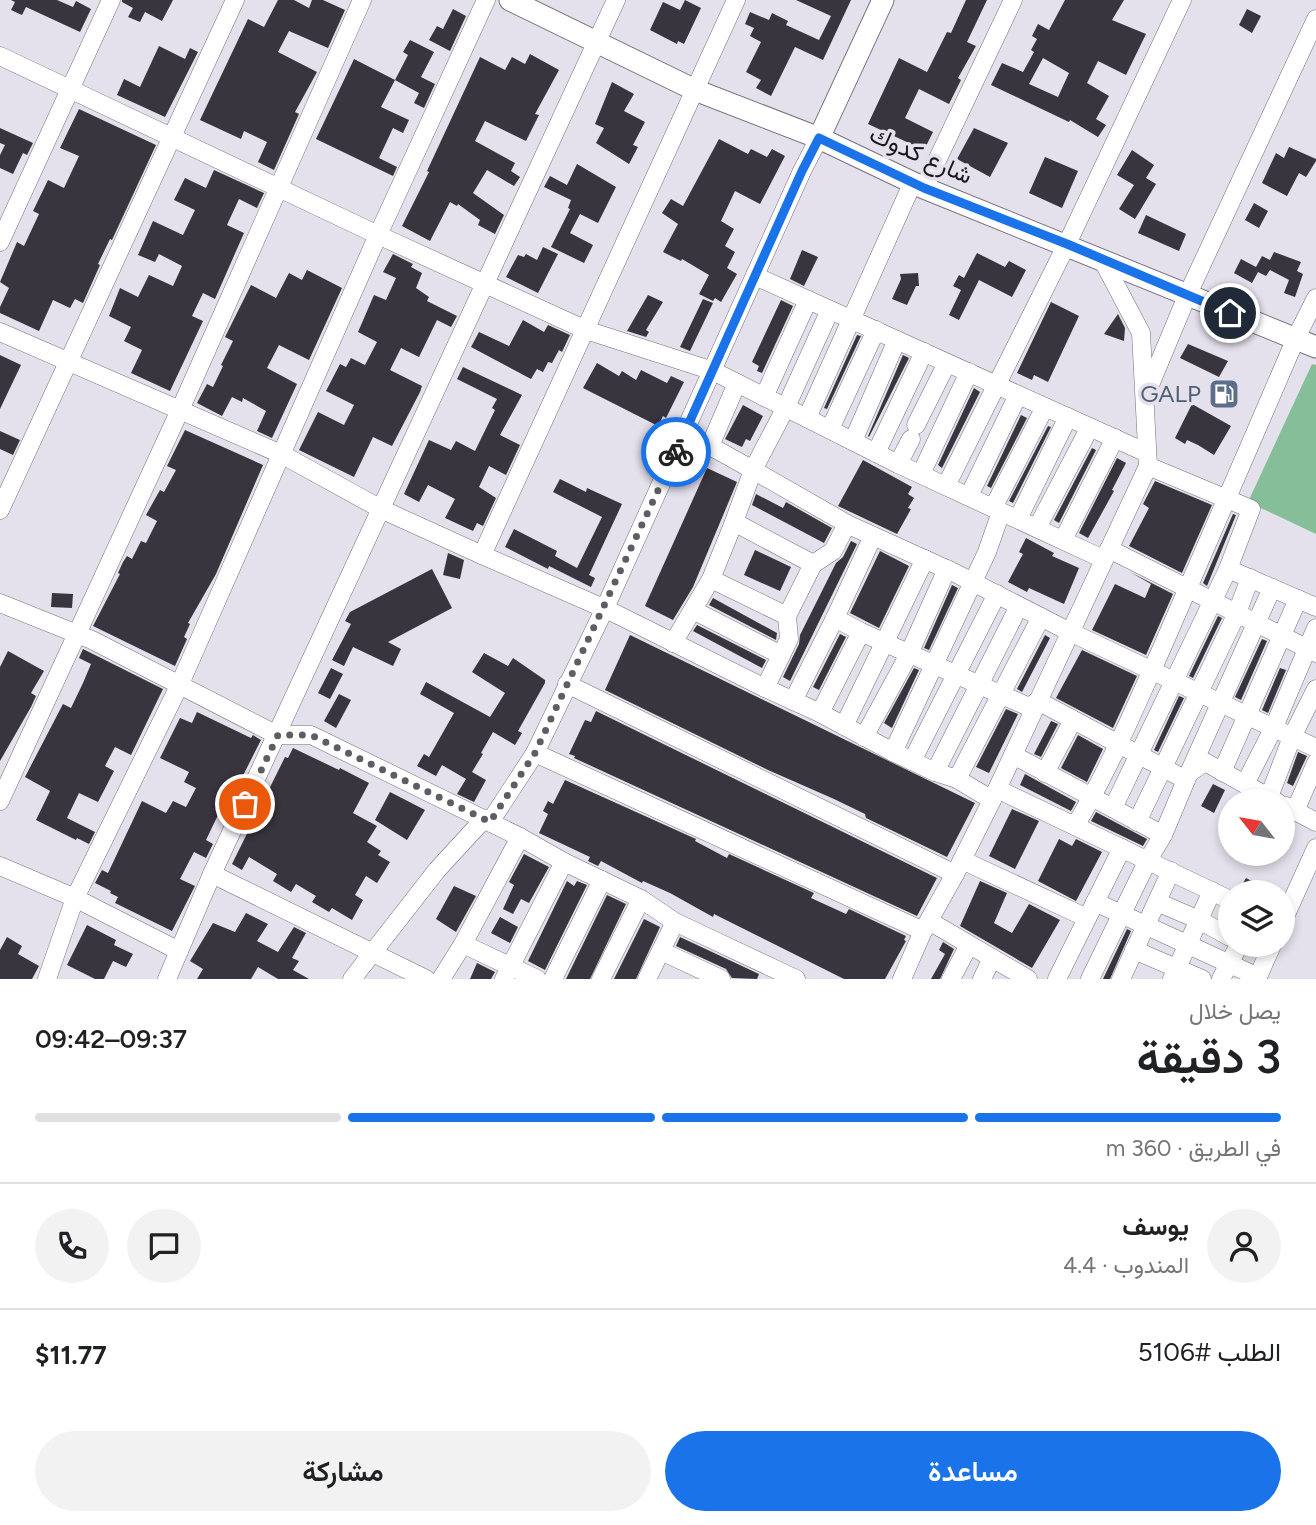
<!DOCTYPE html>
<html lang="ar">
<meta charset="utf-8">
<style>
:root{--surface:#fff;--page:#f2f2f2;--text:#202124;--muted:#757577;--line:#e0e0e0;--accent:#1a73e8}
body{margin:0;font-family:Figtree,Vazirmatn,sans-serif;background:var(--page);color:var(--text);direction:rtl;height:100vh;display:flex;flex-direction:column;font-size:26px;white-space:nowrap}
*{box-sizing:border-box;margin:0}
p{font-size:23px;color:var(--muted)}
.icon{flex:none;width:38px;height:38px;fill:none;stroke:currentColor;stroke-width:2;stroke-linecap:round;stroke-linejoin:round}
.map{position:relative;height:979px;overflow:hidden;direction:ltr}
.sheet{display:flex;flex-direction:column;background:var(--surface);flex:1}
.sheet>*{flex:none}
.needle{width:46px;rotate:301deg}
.controls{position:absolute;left:1218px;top:789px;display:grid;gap:14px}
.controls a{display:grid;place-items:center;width:77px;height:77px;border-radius:50%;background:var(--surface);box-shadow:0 4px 10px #0003;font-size:35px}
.pin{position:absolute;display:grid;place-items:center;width:60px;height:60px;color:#fff;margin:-30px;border:4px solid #fff;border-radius:50%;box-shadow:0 2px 7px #0007}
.courier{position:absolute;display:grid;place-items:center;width:70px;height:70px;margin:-35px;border:5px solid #1a73e8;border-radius:50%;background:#fff;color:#222;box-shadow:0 2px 9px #0007}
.head em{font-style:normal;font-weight:600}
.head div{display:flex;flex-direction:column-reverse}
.head{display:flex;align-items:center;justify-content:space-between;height:119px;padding:0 35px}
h1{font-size:46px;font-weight:600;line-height:52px}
.bar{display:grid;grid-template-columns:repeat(4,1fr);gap:10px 7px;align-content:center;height:84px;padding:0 35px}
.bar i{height:9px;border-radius:5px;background:var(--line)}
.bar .on{background:var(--accent)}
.bar p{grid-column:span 4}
.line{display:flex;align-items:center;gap:18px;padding:0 35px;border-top:2px solid var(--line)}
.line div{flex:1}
.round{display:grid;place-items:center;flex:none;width:74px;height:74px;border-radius:37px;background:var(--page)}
.button{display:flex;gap:14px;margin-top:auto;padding:14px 35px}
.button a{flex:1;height:80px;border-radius:42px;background:var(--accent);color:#fff;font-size:28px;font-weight:600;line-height:80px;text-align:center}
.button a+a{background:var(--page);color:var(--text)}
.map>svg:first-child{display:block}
.green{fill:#86be9a}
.building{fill:#39353e;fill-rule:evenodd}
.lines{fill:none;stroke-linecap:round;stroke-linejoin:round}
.minor-casing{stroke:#76727d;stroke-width:19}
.tertiary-casing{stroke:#76727d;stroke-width:23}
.minor{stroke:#fff;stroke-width:18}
.tertiary{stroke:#fff;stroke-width:21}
.done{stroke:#5f5d64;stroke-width:7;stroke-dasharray:0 12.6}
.route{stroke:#1a73e8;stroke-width:9}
.labels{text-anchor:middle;stroke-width:7;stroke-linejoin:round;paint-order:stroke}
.street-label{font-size:24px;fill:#17161a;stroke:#e4e0ec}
.service-label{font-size:24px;fill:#4e5e75;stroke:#e4e0ec;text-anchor:end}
</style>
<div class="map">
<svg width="1316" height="979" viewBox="0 0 1316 979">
<rect width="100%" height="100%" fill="#e4e0ec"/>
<path class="green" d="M1312 364 1316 365V534L1248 502Z"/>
<g class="building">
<path d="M11 0H57L73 7 76 1 91 9 80 32 26 7 22 15 11 10 15 2Z"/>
<path d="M122 0H173L162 21 145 12 140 22 128 17 133 8 122 2Z"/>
<path d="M278 0H294L309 8 312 0H323L345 10 328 48 289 31 278 52 317 72 295 112 299 114 274 170 258 162 267 142 244 131 241 139 200 120 248 19 264 27Z"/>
<path d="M685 0 701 8 684 44 678 41 677 44 650 30 663 2 680 10Z"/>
<path d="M796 0H851L823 60 795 47 771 96 756 88 761 80 746 72 761 42 750 36 754 28 745 24 750 12 769 20 772 13 788 21 786 25 819 40 831 16Z"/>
<path d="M966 0H987L967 42 976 46 958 78 961 80 949 104 919 89 905 118 933 132 924 150 868 124 899 58 927 72 947 32 951 33Z"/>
<path d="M1065 0H1124L1112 20 1146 34 1126 75 1098 61 1087 83 1109 96 1096 119 1106 125 1098 137 1070 120 1069 122 991 85 1002 63 1023 72 1034 52 1031 50 1037 39 1032 36 1038 24 1049 30ZM1043 58 1069 73 1058 97 1029 84Z"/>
<path d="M453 9 466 16 450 51 429 40 437 26 443 29Z"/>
<path d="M1247 9 1261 16 1252 33 1239 25Z"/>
<path d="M410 40 434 52 421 77 435 84 424 108 414 103 419 93 395 80 381 107 409 120 403 133 393 128 379 158 397 167 393 176 316 139 354 59 395 80 408 55 403 52Z"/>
<path d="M159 46 185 59 190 48 198 52 165 117 117 95 124 79 140 87Z"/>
<path d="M530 54 559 70 535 114 539 115 526 141 485 121 475 141 515 163 511 171 520 177 514 186 487 170 473 193 504 215 495 234 478 225 480 220 458 204 457 206 450 202 430 241 402 226 429 172 427 171 480 57 505 70 512 57 525 64Z"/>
<path d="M612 82 634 94 624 111 645 122 633 145 638 147 629 164 596 143 604 128 595 124Z"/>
<path d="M79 109 156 145 112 240 110 239 98 264 100 265 83 303 75 299 70 308 53 300 39 331 0 313V307L9 288 0 282 17 242 24 246 39 214 33 211 48 180 64 188 79 156 60 148Z"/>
<path d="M0 128 33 143 27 155 23 153 13 174 0 168V155L5 145 0 143Z"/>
<path d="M974 128 1008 143 990 177 957 159Z"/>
<path d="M719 139 748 154 751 149 767 157 772 149 785 156 760 204 735 191 721 221 734 229 725 246 735 252 727 268 737 274 721 302 715 298 713 301 699 294 709 275 682 259 681 261 663 252 678 224 662 213 671 199 683 206Z"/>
<path d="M1289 147 1316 159V161L1306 177 1299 173 1287 196 1262 183 1276 153 1284 158Z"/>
<path d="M1132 150 1154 165 1146 178 1156 184 1135 219 1119 209 1134 185 1117 175Z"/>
<path d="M1045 157 1078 171 1062 208 1029 193Z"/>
<path d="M577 164 616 187 598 223 580 214 570 233 593 245 584 263 551 247 570 209 568 208 571 200 544 187 550 176 567 185Z"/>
<path d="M214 170 264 193 257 208 239 199 227 225 244 233 215 299 203 293 192 316 203 321 170 391 131 373 142 350 124 341 131 327 109 316 120 288 138 297 149 275 173 286 182 266 159 254 155 262 138 255 153 221 183 235 195 210 174 200 185 178 206 188Z"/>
<path d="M1254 203 1268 211 1259 228 1245 220Z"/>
<path d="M1146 215 1186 234 1179 251 1138 233Z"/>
<path d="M543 247 558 254 538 293 506 277 518 255 524 257 526 254 537 260Z"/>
<path d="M802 250 818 257 804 286 790 279Z"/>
<path d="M1274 252 1301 262 1297 271 1303 274 1295 297 1284 293 1289 280 1270 270 1266 276 1258 272 1252 283 1234 273 1241 259 1256 267 1262 256 1270 260Z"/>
<path d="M977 253 1005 267 1009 261 1026 270 1012 297 979 280 959 320 949 315 961 290 953 286 959 275 964 278Z"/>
<path d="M393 254 413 264 411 267 422 273 416 288 429 297 427 301 457 316 451 327 437 320 419 357 401 348 390 370 422 386 420 392 392 446 373 437 354 477 299 450 318 412 344 425 354 405 326 391 340 364 346 367 351 358 365 365 377 342 358 332 374 295 386 300 396 278 383 272Z"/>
<path d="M307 270 342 288 309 360 279 345 267 368 297 384 272 438 257 431 266 411 243 398 242 402 232 397 222 416 197 403 207 384 213 387 223 366 221 365 233 341 225 337 251 285 276 298 289 273 302 280Z"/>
<path d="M918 273 919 286H916L907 305 892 299 901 279 900 274Z"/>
<path d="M648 295 663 302 646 330 649 332 646 337 627 331Z"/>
<path d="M703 299 713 303 690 351 680 347Z"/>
<path d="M781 300 793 306 762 373 757 371 759 366 752 362Z"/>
<path d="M1051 302 1079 316 1048 382 1034 375 1032 380 1017 373Z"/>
<path d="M1118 314 1125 328 1124 341 1104 334Z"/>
<path d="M523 320 544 332 548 325 570 335 562 352 559 350 552 363 548 362 543 372 537 369 531 379 471 347 479 332 509 346Z"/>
<path d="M857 335 861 336 827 409 824 408Z"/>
<path d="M1188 344 1228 361 1219 377 1180 358Z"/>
<path d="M0 355 21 365 0 409Z"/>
<path d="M903 355 909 358 869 437 868 436Z"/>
<path d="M597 363 619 376 622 371 636 380 641 370 667 383 671 376 684 382 666 418 663 416 658 426 583 388Z"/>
<path d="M463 367 522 395 500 435 520 445 506 475 489 466 479 487 496 498 483 526 477 523 473 531 445 518 455 499 428 485 419 502 404 494 429 440 451 450 456 441 475 451 495 410 492 408 497 399 457 379Z"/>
<path d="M974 388 980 392 942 468 938 465Z"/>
<path d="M1192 404 1231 426 1214 455 1198 445 1187 440 1185 444 1175 438Z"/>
<path d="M743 405 763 416 750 441 746 439 742 447 725 439Z"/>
<path d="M1021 415 1027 418 991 488 987 486Z"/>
<path d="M1048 426 1051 427 1013 503 1009 501Z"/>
<path d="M185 430 263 465 216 574 188 623 190 624 184 637 187 639 175 666 93 626 120 574 118 573 123 562 127 556 132 559 141 541 146 543 157 521 146 515 160 490 164 492 176 470 167 466Z"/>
<path d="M0 431 20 440 13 455 0 449Z"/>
<path d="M1092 448 1096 450 1059 523 1054 520Z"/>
<path d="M1117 458 1126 463 1112 490 1114 491 1088 538 1079 533Z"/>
<path d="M863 460 912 487 908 494 914 498 908 508 911 509 897 534 838 506Z"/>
<path d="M707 468 737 482 693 587 673 620 645 606Z"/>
<path d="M560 479 586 492 587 488 622 504 589 575 595 578 591 587 549 566 548 569 505 547 514 529 557 551 555 556 577 568 602 517 553 492Z"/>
<path d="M1155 481 1212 505 1182 573 1129 546 1149 508 1143 504Z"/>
<path d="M756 494 783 508 786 502 832 528 824 543 752 505Z"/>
<path d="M1233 514 1236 515 1207 586 1203 583Z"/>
<path d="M1026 538 1054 553 1052 556 1079 568 1064 604 1029 588 1027 592 1008 582 1023 554 1019 552Z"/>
<path d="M851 541 857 544 790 681 783 677 799 644 800 635 836 563 843 557Z"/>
<path d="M755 550 791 567 780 591 744 575Z"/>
<path d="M880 551 909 566 879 628 850 613Z"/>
<path d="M448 553 464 560 460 579 443 575Z"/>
<path d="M432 569 452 608 388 642 401 649 393 666 353 647 344 666 332 660 351 624 345 621 350 612Z"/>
<path d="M1130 572 1173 594 1146 655 1092 630 1115 584 1145 598 1151 584Z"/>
<path d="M952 585 958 588 929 650 924 648Z"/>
<path d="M52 593 73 594 72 608 51 607Z"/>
<path d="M713 598 777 633 776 640 709 605Z"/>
<path d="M1218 616 1222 618 1193 678 1189 676Z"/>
<path d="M697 625 766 660 762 668 693 631Z"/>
<path d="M840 634 846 637 819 690 813 687Z"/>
<path d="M630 635 975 803 947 857 866 818 865 814 834 799 768 770 605 690Z"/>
<path d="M1045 635 1050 638 1022 692 1017 689Z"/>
<path d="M1262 639 1267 641 1241 700 1235 697Z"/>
<path d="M83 649 163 689 131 755 115 747 105 766 114 771 98 802 79 793 67 818 95 832 89 844 77 838 76 840 36 820 50 791 25 777 63 704 71 708 83 683 91 664 79 658Z"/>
<path d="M1082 650 1137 676 1113 728 1056 698Z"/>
<path d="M8 651 44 671 31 693 36 696 31 707 0 761V667Z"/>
<path d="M484 653 508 666 513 658 545 680V683L518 731 522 733 515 745 493 732 481 753 483 754 472 772 486 780 474 802 457 794 466 779 442 765 436 776 417 766 424 754 429 757 454 713 420 694 426 682 490 717 505 693 472 672Z"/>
<path d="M331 668 343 674 330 699 318 693Z"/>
<path d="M914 668 919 670 892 728 884 723Z"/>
<path d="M1280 668 1286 670 1268 713 1262 710Z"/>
<path d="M339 694 351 700 336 728 324 721Z"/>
<path d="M1179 696 1184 698 1158 752 1154 750Z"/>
<path d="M1006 709 1018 714 989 773 976 767Z"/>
<path d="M596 711 937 878 917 916 574 758 575 756 569 754 585 720 591 722Z"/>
<path d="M197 712 251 738 253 735 261 740 222 817 218 815 206 840 213 844 206 858 194 852 180 879 195 886 172 931 115 903 118 897 110 893 111 891 95 883 102 870 108 873 142 801 166 813 173 801 186 807 196 788 184 782 189 772 160 758 180 718 192 723Z"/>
<path d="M1051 721 1058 724 1041 757 1034 754Z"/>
<path d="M1078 735 1103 749 1087 782 1061 768Z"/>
<path d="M293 748 339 770 340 768 369 783 353 813 377 826 367 842 381 851 378 855 390 862 377 883 366 876 355 895 363 900 352 920 332 908 329 912 312 902 316 896 296 884 291 892 273 881 277 874 249 857 242 870 232 864 285 757 288 758Z"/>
<path d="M1298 752 1307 756 1293 786 1287 783Z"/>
<path d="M1025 774 1076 802 1071 811 1020 785Z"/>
<path d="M565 780 696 839 695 841 727 858 729 854 814 893 811 898 846 914 849 909 906 936 904 940 906 941 885 979H844L714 914 713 917 670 893 643 881 642 883 601 861 598 866 588 861 590 857 539 833 548 814 543 811 548 801 553 804Z"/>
<path d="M1213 784 1225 790 1214 813 1201 806Z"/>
<path d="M390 792 425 810 407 840 375 820Z"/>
<path d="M1012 809 1039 821 1015 869 989 856Z"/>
<path d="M1096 812 1147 839 1143 846 1091 821Z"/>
<path d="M1059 839 1072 846 1076 839 1102 852 1076 901 1038 881Z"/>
<path d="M524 854 549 867 529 903 521 899 513 914 503 909 514 885 509 882Z"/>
<path d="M1246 878 1272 892H1238Z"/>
<path d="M567 881 574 886 577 881 587 885 545 970 528 961Z"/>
<path d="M980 881 1007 893 994 923 1012 933 1029 904 1060 920 1032 968 960 926Z"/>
<path d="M454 886 476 896 456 932 436 919Z"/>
<path d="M607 895 626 904 590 979H566Z"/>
<path d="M246 913 268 924 257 941 278 952 294 927 306 933 292 958 299 961 293 970 309 979H278L258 967 251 979H197L203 969 190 961 213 923 235 932Z"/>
<path d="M500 917 518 927 510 943 491 933Z"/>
<path d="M644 919 660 927 636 979H614Z"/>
<path d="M87 925 116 940 114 945 133 954 126 967 113 961 104 979H95L67 965Z"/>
<path d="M1127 929 1131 931 1110 979H1103Z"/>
<path d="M7 937 22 946 18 954 39 966 32 979H0V950Z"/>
<path d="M680 937 759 974 757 979 732 978 726 969 676 946Z"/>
<path d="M943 942 954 949 940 979H931L945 954 939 950Z"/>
<path d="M477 963 495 972 491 979H470Z"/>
</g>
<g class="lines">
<g class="minor-casing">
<g id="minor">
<path d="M0 56 378 235 586 330 713 371 898 464 1103 559"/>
<path d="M924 188 1013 0"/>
<path d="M0 242 111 0"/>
<path d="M755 276 1147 453"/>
<path d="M0 332 281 454 381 509 482 555 610 611 765 688 820 713 893 752 935 772 957 779 992 800"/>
<path d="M737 383 710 446 753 470 786 407 830 310"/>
<path d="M1147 392 1187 296 1316 19"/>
<path d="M764 397 808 300"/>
<path d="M807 418 913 182"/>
<path d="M916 425 947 363"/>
<path d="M830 429 876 330"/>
<path d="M853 441 897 340"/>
<path d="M876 453 924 352"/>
<path d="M898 464 911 439"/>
<path d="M1148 466 1251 509 1228 569 1316 607"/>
<path d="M921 474 969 372"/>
<path d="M946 486 1067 244 1182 0"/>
<path d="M969 496 1018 395"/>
<path d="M993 508 1045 407"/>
<path d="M0 510 235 0"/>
<path d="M1018 519 1068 417"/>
<path d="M734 522 753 470 849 525 955 573 1070 632 1316 748"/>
<path d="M1037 528 1090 427"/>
<path d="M1063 540 1115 438"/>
<path d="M1109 549 1316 653"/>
<path d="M482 555 736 0"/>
<path d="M813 564 833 551 847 524"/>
<path d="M0 603 92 640 277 735H311L520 837 564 862 641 899 675 922 796 979"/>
<path d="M693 610 781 655"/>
<path d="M861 632 1029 707 1038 701 1186 780"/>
<path d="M673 643 711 579 734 522 813 564 787 616 711 579"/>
<path d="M567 684 955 874"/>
<path d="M765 688 789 639 787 616"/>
<path d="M793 701 835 618"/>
<path d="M820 713 861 632 835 618 873 536"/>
<path d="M844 726 925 559"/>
<path d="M864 737 908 656 947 569"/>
<path d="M893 752 987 552 1001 512"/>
<path d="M535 753 923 931"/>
<path d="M1013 755 1163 835 1189 773 1205 762 1277 802"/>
<path d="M912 761 997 594"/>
<path d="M935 772 1019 606"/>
<path d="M1222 772 1298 599"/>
<path d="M1045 773 1073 720"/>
<path d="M1189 773 1272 588"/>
<path d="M957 779 1041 617"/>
<path d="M1245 784 1274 727 1316 628"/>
<path d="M997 789 1230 900"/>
<path d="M1269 797 1292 737 1316 689"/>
<path d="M0 801 180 410 362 0"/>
<path d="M1286 806 1316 822"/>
<path d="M1113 808 1228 569"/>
<path d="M1295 811 1316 763"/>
<path d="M490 822 535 753 605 608 802 171 819 138"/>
<path d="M1137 822 1237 613 1250 578"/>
<path d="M1075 826C1109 770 1134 709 1161 650 1207 546 1251 442 1296 338L1316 298"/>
<path d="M962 860 1087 918"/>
<path d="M0 866 75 898 179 951"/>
<path d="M212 874 426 979"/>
<path d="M1095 902 1258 977"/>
<path d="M1157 902 1199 920 1230 937"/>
<path d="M929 921 1028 979"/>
<path d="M1283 921 1316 848"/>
<path d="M463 944 537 979"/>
<path d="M1134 950 1202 979"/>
<path d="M661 951 721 979"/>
<path d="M47 979 75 898 179 686 378 235 486 0"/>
<path d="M167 979 212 874 616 0"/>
<path d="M352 979 437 870 484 819"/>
<path d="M441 979 463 944 520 837"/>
<path d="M504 979 564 862"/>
<path d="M553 979 602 880"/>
<path d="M601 979 641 899"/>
<path d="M647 979 675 922"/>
<path d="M902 979 923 931 955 874 992 800 1148 466 1141 333 1103 261"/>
<path d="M951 979 969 945"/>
<path d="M982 979 992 958"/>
<path d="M1057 979 1122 848"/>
<path d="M1090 979 1148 860 1163 835"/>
<path d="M1121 979 1171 871"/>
<path d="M1172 979 1212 891"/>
<path d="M1221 979 1239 945"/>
<path d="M1257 979 1272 945"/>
</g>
</g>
<g class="tertiary-casing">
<g id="tertiary">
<path d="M510 0 695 90 819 138 924 188 1316 347"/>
<path d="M819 138 883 0"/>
</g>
</g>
<use href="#minor" class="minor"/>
<use href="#tertiary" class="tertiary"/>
</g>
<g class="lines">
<path class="done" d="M245 804 278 735H311L490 822 535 753 676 452"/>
<path class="route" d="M676 452 802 171 819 138 924 188 1067 244 1230 313"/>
</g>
<defs>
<g id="fuel-square" transform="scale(1.575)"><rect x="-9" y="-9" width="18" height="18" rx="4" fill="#5c6f8a" stroke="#e4e0ec"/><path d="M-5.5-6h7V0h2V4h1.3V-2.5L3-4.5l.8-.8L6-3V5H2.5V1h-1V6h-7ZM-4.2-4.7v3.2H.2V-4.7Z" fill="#fff"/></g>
</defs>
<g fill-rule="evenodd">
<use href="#fuel-square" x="1224" y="394"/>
</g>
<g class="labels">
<g class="street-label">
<text transform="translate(921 155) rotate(24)" y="8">شارع كدوك</text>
</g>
<g class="service-label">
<text x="1201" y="402">GALP</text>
</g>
</g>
</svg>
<div class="controls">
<a><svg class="needle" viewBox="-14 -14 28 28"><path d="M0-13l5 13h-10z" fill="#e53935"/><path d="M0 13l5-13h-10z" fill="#757577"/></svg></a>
<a><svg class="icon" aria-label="layers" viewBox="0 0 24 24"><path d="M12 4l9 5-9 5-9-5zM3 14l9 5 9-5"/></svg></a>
</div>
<div class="pin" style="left:245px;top:804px;background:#ea580c"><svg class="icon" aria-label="bag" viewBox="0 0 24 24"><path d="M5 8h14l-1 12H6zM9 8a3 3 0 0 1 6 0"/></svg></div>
<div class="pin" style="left:1230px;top:313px;background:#1f2937"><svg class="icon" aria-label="home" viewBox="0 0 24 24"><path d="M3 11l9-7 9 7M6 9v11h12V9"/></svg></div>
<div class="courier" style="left:676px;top:452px"><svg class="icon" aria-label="bike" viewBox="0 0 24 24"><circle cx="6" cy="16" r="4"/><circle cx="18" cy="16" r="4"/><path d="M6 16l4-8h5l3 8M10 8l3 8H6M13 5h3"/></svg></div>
</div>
<section class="sheet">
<div class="head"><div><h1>3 دقيقة</h1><p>يصل خلال</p></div><em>09:37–09:42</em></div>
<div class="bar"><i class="on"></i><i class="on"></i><i class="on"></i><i></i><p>في الطريق · 360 m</p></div>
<div class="line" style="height:126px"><a class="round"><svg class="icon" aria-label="person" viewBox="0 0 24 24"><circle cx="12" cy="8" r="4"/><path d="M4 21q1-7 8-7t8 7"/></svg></a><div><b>يوسف</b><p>المندوب · 4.4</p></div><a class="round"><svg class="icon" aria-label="chat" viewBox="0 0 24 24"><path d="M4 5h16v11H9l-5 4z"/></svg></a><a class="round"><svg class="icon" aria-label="phone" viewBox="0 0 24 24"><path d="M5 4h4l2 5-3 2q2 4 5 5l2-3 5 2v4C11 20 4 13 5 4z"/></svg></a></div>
<div class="line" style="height:91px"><div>الطلب #5106</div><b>$11.77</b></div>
<div class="button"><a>مساعدة</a><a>مشاركة</a></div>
</section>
